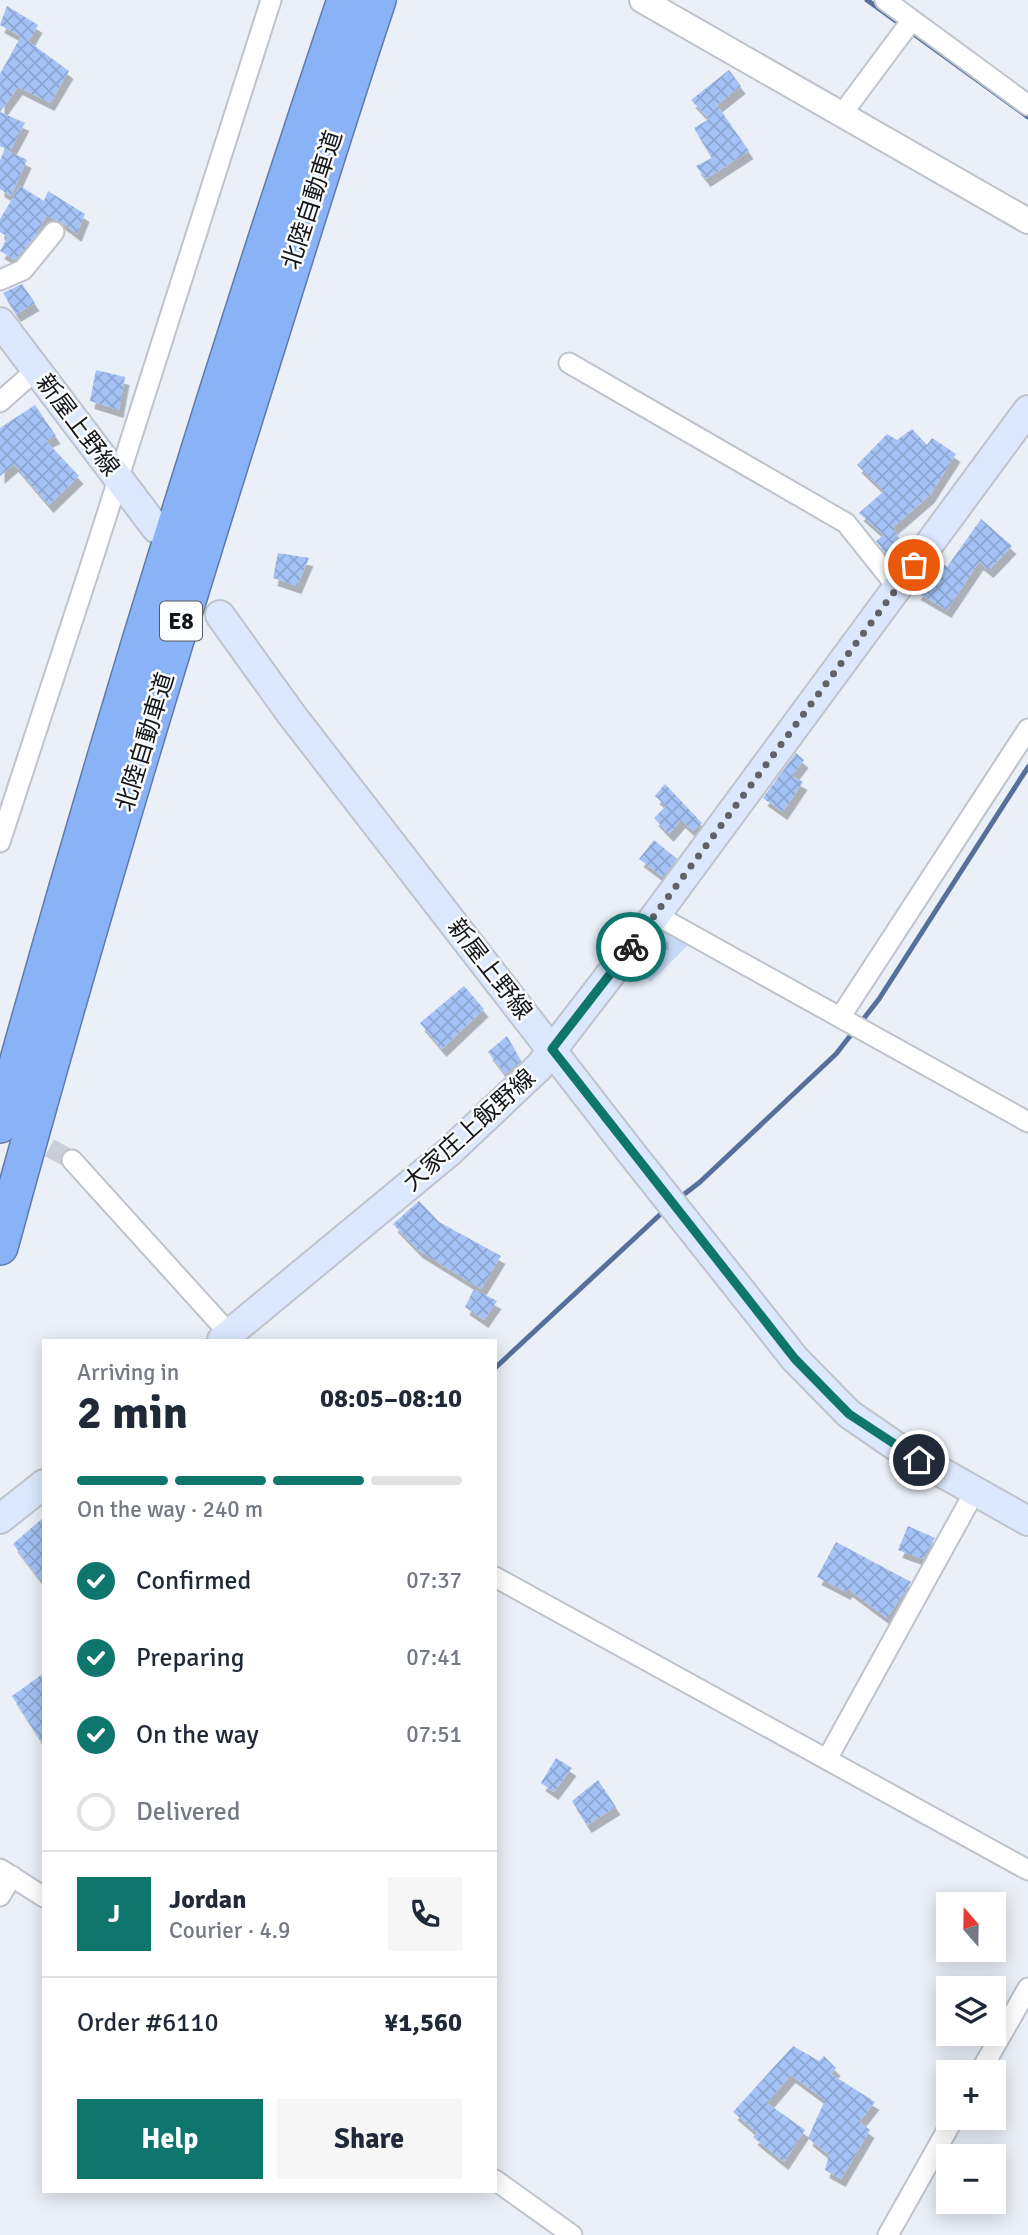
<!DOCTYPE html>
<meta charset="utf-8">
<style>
:root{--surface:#fff;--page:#f6f6f7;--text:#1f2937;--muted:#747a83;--line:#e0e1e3;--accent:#0f766e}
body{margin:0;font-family:Signika,"Noto Sans JP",sans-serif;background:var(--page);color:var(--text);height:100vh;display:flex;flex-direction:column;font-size:26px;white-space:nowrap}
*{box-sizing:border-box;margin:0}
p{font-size:23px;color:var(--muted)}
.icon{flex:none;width:38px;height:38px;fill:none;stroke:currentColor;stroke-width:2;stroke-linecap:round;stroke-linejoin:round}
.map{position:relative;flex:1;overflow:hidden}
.side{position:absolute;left:42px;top:1339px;width:455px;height:854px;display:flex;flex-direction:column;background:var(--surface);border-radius:0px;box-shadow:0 4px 18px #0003}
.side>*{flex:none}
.needle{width:46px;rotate:340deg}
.tools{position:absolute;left:936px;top:1892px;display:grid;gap:14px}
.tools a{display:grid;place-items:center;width:70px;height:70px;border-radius:0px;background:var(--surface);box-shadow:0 4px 18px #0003;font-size:35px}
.pin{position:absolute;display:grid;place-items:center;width:60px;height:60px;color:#fff;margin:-30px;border:4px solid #fff;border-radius:50%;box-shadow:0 2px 7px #0007}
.courier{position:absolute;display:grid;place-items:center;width:70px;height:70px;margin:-35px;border:5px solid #0f766e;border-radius:50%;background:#fff;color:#222;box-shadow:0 2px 9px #0007}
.overview em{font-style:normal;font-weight:700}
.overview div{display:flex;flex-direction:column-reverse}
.overview{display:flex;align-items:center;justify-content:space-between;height:119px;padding:0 35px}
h1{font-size:46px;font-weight:700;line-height:52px}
.bar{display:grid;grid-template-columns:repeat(4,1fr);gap:10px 7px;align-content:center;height:84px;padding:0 35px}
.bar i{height:9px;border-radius:5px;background:var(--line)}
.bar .on{background:var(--accent)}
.bar p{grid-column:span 4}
.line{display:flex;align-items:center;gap:18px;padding:0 35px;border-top:2px solid var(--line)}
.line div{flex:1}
.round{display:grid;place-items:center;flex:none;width:74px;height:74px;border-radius:0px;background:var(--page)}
ol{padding:0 35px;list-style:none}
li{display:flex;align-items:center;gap:21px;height:77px}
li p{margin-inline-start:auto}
li .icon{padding:7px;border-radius:50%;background:var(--accent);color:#fff;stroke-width:4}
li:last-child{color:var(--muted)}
li i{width:38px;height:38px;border:4px solid var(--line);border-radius:50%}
.action{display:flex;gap:14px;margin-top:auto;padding:14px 35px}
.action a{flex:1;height:80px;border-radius:0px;background:var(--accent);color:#fff;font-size:28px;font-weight:700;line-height:80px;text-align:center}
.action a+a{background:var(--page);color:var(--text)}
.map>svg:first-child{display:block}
.cemetery{fill:url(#cemetery-stones)}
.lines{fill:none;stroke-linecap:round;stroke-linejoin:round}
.stream{stroke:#56709b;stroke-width:5}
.building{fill:url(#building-cross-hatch);filter:url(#shadow)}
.minor-tunnel{stroke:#caced7;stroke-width:19;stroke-dasharray:19 10;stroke-linecap:butt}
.minor-casing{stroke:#bec3cc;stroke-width:23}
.tertiary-casing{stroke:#bec3cc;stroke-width:28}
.secondary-casing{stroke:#bec3cc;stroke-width:32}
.motorway-casing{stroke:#607ba9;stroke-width:38}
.minor{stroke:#fff;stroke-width:19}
.tertiary{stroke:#fff;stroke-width:24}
.secondary{stroke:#dce8fd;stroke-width:28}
.motorway{stroke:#89b2f7;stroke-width:35}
.done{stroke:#606267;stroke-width:7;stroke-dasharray:0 12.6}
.route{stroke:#0f766e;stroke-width:9}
.labels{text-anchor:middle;stroke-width:5;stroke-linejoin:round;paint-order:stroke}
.shield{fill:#fbfcfe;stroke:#5a5b5e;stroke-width:2}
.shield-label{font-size:23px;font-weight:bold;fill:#151619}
.street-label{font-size:24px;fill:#151619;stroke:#fbfcfe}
</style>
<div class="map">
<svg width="1028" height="2235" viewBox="0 0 1028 2235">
<defs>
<pattern id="cemetery-stones" width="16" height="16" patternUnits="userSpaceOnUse" patternTransform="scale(1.75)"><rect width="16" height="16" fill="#c8daf8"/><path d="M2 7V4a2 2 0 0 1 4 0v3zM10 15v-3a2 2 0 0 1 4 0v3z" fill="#abbad4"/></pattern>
<pattern id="building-cross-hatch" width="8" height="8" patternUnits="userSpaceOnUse" patternTransform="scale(1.75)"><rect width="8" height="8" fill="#a4c2f5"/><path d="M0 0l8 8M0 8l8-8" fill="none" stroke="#8ca6d1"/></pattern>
<filter id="shadow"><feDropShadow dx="4.5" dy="8" stdDeviation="0" flood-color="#0004"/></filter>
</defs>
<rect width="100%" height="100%" fill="#eaeff8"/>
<path class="cemetery" d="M661 928 688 945 651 982 631 970Z"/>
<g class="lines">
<g class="stream">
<path d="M867 0 1028 117"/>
<path d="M678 1199 700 1182 836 1054 879 999 1028 767"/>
<path d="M495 1368 665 1210"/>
</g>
</g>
<g class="building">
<path d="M7 6 38 25 29 41 0 25Z"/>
<path d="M21 36 69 71 50 103 18 87 0 112 25 123 10 151 0 146V74Z"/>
<path d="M729 70 741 86 717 105 749 151 706 179 696 166 712 158 694 128 709 119 691 100Z"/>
<path d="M5 149 27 160 11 196 0 189V160Z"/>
<path d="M20 186 44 201 48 191 85 214 77 234 61 222 46 216 36 235 15 260 0 251 8 237 0 232V219Z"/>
<path d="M22 284 35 303 16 314 3 293Z"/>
<path d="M96 370 125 377 119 410 90 401Z"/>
<path d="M35 405 56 436 46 441 79 476 49 505 14 464 0 476V428Z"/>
<path d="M912 429 927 445 932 438 956 454 930 495 893 527 905 550 891 559 876 541 884 535 859 513 884 491 857 465 887 434 897 440Z"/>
<path d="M981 519 1012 546 989 570 979 562 947 610 916 592 938 560 947 567Z"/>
<path d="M278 553 309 558 297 586 273 578Z"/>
<path d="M796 753 804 760 792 776 803 782 783 812 763 798Z"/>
<path d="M665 784 702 823 693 831 681 820 669 834 654 818 666 806 655 796Z"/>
<path d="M654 840 677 859 663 877 639 859Z"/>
<path d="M464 986 484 1009 442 1049 420 1023Z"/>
<path d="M507 1036 521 1061 505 1074 488 1052Z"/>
<path d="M419 1201 439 1222 501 1256 481 1289 418 1250 393 1224Z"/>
<path d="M474 1289 497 1301 484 1320 465 1307Z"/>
<path d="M44 1517V1585L13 1544Z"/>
<path d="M908 1526 935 1538 923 1559 898 1550Z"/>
<path d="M836 1542 911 1582 887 1618 848 1589 846 1592 817 1577Z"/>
<path d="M44 1673V1746L12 1696Z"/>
<path d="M556 1758 572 1768 554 1792 541 1783Z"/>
<path d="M598 1780 616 1807 587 1825 572 1801Z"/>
<path d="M793 2046 819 2061 824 2056 836 2068 831 2074 875 2102 859 2122 870 2130 841 2179 825 2170 829 2155 808 2138 825 2100 791 2075 767 2103 805 2130 784 2162 753 2137 757 2133 733 2112Z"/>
</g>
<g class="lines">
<path class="minor-tunnel" d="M24 1134 72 1160"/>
<g class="minor-casing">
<g id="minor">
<path d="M885 0 1028 105"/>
<path d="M842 114 912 20"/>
<path d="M0 280 23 270 54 232"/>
<path d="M569 363 846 523 897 587"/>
<path d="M0 402 36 370"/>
<path d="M0 842 93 558 271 0"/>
<path d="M656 915 1028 1122"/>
<path d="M841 1016 1028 729"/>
<path d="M72 1160 235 1340"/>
<path d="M495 1577 1028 1870"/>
<path d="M827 1759 975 1491"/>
<path d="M0 1869 44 1897"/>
<path d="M0 1896 12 1876"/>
<path d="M980 2072 1028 1988"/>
<path d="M495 2180 572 2235"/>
<path d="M888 2235 954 2118"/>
</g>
</g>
<g class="tertiary-casing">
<path id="tertiary" d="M642 0 1028 221"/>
</g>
<g class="secondary-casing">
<g id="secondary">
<path d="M0 322 156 528"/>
<path d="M220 615 291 714 629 1150 795 1359 849 1414 900 1449 1028 1521"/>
<path d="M222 1340 448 1153 539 1067 656 915 1028 410"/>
<path d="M0 1519 44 1484"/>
</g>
</g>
<g class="motorway-casing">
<g id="motorway">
<path d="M0 1125C104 747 220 372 345 0"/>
<path d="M0 1247C75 971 157 697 243 424 287 283 331 141 378 0"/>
</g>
</g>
<use href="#minor" class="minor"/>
<use href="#tertiary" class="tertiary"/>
<use href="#secondary" class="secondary"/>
<use href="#motorway" class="motorway"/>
</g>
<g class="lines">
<path class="done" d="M631 947 914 565"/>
<path class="route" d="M631 947 552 1049 795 1359 849 1414 919 1460"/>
</g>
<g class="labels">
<rect class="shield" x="160" y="601.5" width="42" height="39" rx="5"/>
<g class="shield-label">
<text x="181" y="629">E8</text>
</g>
<g class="street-label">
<text transform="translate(312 200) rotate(-72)" y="8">北陸自動車道</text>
<text transform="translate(78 425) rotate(53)" y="8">新屋上野線</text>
<text transform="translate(145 742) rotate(-73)" y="8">北陸自動車道</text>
<text transform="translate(490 969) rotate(52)" y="8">新屋上野線</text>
<text transform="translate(469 1130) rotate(-42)" y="8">大家庄上飯野線</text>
</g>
</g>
</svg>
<div class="tools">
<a><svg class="needle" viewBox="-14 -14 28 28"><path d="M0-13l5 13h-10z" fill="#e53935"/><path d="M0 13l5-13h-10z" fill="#747a83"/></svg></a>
<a><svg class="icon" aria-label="layers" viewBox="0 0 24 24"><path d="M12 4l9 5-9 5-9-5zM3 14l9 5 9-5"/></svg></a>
<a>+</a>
<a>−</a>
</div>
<div class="pin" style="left:914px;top:565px;background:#ea580c"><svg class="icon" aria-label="bag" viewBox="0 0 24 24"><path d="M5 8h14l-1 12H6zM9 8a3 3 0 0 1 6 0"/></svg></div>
<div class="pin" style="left:919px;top:1460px;background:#1f2937"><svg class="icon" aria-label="home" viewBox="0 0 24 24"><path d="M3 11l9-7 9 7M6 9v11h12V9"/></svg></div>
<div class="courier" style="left:631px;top:947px"><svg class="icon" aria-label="bike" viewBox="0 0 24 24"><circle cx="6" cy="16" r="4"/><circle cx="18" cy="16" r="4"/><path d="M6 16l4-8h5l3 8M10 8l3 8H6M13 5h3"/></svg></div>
<section class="side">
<div class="overview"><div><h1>2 min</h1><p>Arriving in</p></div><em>08:05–08:10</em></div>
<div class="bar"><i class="on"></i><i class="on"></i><i class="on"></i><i></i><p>On the way · 240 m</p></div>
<ol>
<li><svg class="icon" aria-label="check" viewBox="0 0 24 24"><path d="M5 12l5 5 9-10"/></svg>Confirmed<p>07:37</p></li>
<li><svg class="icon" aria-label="check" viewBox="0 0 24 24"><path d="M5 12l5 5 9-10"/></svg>Preparing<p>07:41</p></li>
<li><svg class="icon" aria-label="check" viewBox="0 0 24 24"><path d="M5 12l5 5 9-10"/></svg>On the way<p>07:51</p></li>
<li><i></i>Delivered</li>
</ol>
<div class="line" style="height:126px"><b class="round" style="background:var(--accent);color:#fff">J</b><div><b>Jordan</b><p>Courier · 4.9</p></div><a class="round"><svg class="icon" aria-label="phone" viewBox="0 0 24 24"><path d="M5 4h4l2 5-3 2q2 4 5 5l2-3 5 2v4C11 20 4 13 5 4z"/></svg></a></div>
<div class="line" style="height:91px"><div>Order #6110</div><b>¥1,560</b></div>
<div class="action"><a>Help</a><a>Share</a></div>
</section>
</div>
